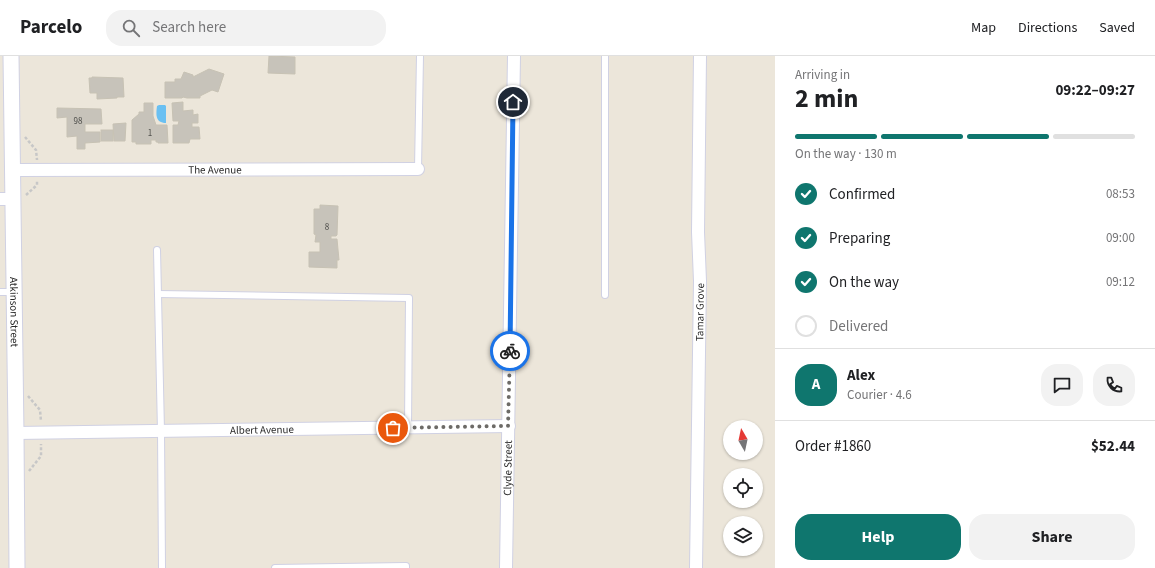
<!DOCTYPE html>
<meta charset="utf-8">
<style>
:root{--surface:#fff;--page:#f2f2f2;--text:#202124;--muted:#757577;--line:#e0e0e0;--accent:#0f766e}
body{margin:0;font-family:"Source Sans 3",sans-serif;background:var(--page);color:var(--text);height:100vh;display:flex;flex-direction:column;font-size:15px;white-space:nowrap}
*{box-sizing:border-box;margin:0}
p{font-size:13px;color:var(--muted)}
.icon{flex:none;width:22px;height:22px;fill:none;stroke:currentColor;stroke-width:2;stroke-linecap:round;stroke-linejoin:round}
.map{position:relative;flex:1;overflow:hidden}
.panel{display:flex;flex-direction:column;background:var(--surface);width:380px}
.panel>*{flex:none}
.needle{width:26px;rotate:351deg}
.buttons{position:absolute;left:723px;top:364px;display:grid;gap:8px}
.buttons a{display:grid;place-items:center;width:40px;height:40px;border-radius:50%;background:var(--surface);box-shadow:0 1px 3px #0004;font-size:20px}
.pin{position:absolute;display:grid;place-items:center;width:34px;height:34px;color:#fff;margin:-17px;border:2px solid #fff;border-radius:50%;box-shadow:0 1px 4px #0007}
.courier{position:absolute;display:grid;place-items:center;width:40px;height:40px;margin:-20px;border:3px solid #1a73e8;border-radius:50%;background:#fff;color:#222;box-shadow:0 1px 5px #0007}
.headline em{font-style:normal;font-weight:700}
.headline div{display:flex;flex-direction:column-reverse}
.headline{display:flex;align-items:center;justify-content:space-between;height:68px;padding:0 20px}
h1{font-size:26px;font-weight:700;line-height:30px}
.bar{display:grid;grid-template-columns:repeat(4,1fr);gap:6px 4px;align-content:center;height:48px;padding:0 20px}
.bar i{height:5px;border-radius:3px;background:var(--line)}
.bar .selected{background:var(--accent)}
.bar p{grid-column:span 4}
.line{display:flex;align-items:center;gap:10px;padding:0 20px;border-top:1px solid var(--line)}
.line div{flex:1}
.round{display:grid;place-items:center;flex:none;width:42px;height:42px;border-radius:16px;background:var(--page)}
ol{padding:0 20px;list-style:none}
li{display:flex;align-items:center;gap:12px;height:44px}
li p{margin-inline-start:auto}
li .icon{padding:4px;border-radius:50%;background:var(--accent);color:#fff;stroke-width:4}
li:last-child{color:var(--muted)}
li i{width:22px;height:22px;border:2px solid var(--line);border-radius:50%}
.action{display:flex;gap:8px;margin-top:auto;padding:8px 20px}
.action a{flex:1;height:46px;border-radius:16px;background:var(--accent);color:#fff;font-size:16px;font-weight:700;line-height:46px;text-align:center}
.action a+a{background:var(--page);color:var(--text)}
header{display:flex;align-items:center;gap:24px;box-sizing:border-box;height:56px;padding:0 20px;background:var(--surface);border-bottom:1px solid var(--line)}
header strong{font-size:19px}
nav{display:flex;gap:22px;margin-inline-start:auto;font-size:14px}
.search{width:280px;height:36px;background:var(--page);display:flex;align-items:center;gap:10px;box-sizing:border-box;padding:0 14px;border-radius:16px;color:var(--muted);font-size:15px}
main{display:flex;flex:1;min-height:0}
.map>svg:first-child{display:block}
.water{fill:#6ac0f2}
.building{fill:#c7c3ba;stroke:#c7c2b4}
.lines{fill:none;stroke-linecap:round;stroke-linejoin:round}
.service-casing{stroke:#d0d1e3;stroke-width:8}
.minor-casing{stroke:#d0d1e3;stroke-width:14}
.tertiary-casing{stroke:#d0d1e3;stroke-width:17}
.path{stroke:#c7c7c7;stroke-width:2.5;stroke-dasharray:3 2;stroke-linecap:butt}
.service{stroke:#fff;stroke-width:6}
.minor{stroke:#fff;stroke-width:12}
.tertiary{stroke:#fff;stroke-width:15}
.done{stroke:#6d6b67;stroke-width:4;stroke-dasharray:0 7.2}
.route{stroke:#1a73e8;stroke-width:5}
.labels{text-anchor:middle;stroke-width:3;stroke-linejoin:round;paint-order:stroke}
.number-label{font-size:9px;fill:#50504d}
.street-label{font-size:11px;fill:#292929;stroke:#fff}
</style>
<header>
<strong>Parcelo</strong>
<div class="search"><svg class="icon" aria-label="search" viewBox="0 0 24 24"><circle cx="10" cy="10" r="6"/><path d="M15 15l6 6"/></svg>Search here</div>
<nav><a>Map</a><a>Directions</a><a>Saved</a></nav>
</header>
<main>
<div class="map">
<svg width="775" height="512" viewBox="0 0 775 512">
<rect width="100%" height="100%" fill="#ece6da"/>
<path class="water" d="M159 49H165L166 50V67C155 67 156 58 157 50Z"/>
<g class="building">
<path d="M269 0 295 1V18L268 17Z"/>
<path d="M209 13 224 18 218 36 212 34 200 40V42H187L183 41 182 42H165V26H175V23H181L184 16 193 19V21Z"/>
<path d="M92 21 123 22 124 41H117V42L97 43V37H90L89 22H92Z"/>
<path d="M183 46V55L193 54V59L198 58V67H192V71H199L200 83H190L189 87H173V69H178L179 65H173L172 47Z"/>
<path d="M144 47H153V60L156 69H167L168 87H158V86H156V84H151V88H136V86H132V64L139 58V56H144Z"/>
<path d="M57 52 101 53 102 68H85V76H100V86L85 87V93H77V80L67 81V61L57 62Z"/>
<path d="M126 67 125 85H114L113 68Z"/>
<rect x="101" y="74" width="12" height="11"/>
<path d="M320 149 338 150 337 179 336 180H331V183H337L339 204H337V212L309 211V196H320V186H315L316 179 314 178V153H320Z"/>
</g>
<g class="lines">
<g class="service-casing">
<g id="service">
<path d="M605 0V239"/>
<path d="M418 113 420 0"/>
<path d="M157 194 161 375 162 512"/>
<path d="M0 236H14"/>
<path d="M158 238 409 242 408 372"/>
<path d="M275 512 406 510V512"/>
</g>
</g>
<g class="minor-casing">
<g id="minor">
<path id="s1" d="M12 114 418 113"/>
<path d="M0 143H13"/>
<path id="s2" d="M16 377 509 370"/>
<path id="s3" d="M506 512 514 0"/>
<path id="s4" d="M696 512 700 225 698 176 700 0"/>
</g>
</g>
<g class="tertiary-casing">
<g id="tertiary">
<path id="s5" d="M11 0 16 377 17 512"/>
</g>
</g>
<g class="path">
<path d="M25 81 36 94 37 104"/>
<path d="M26 139 37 129V125"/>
<path d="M28 340 40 354 41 365"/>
<path d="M29 415 41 400V388"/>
</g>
<use href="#service" class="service"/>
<use href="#minor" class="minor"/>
<use href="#tertiary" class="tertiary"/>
</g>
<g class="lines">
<path class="done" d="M393 372 508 370 510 295"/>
<path class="route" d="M510 295 513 46"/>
</g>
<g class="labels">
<g class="number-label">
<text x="78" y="68">98</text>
<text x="150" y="80">1</text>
<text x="327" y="174">8</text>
</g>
<g class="street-label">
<text dy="4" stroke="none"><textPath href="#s1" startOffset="203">The Avenue</textPath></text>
<text dy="4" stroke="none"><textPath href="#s5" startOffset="256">Atkinson Street</textPath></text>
<text dy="4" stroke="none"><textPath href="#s4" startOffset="256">Tamar Grove</textPath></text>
<text dy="4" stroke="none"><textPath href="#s2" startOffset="246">Albert Avenue</textPath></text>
<text dy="4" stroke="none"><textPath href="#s3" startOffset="100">Clyde Street</textPath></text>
</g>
</g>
</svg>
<div class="buttons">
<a><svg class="needle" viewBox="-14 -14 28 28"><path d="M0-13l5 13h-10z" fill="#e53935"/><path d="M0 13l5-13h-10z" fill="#757577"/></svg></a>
<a><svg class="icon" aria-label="locate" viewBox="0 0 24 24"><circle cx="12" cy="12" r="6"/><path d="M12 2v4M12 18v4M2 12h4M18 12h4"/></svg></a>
<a><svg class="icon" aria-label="layers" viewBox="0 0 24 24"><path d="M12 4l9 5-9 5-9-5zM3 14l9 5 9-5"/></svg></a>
</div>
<div class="pin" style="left:393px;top:372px;background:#ea580c"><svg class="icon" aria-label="bag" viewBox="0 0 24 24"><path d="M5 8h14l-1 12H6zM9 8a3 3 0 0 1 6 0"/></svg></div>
<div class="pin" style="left:513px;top:46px;background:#1f2937"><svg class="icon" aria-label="home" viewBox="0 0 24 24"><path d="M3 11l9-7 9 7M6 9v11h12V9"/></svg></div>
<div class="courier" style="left:510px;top:295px"><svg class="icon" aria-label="bike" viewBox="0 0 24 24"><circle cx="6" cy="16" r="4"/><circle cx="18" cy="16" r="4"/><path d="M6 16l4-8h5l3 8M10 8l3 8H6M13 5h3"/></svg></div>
</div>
<section class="panel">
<div class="headline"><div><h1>2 min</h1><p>Arriving in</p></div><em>09:22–09:27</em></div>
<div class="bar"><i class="selected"></i><i class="selected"></i><i class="selected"></i><i></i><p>On the way · 130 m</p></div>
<ol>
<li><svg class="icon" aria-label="check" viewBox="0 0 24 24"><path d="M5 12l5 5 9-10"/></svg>Confirmed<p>08:53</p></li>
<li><svg class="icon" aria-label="check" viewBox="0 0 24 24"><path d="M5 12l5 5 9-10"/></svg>Preparing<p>09:00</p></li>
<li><svg class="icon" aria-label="check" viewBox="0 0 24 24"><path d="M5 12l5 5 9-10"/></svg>On the way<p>09:12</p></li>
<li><i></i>Delivered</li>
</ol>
<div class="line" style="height:72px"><b class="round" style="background:var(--accent);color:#fff">A</b><div><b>Alex</b><p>Courier · 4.6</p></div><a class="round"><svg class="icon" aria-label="chat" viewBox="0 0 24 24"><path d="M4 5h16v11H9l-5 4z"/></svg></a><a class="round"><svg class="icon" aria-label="phone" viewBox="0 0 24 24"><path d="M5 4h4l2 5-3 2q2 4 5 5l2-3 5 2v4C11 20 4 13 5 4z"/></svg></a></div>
<div class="line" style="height:52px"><div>Order #1860</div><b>$52.44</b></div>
<div class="action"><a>Help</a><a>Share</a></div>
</section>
</main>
